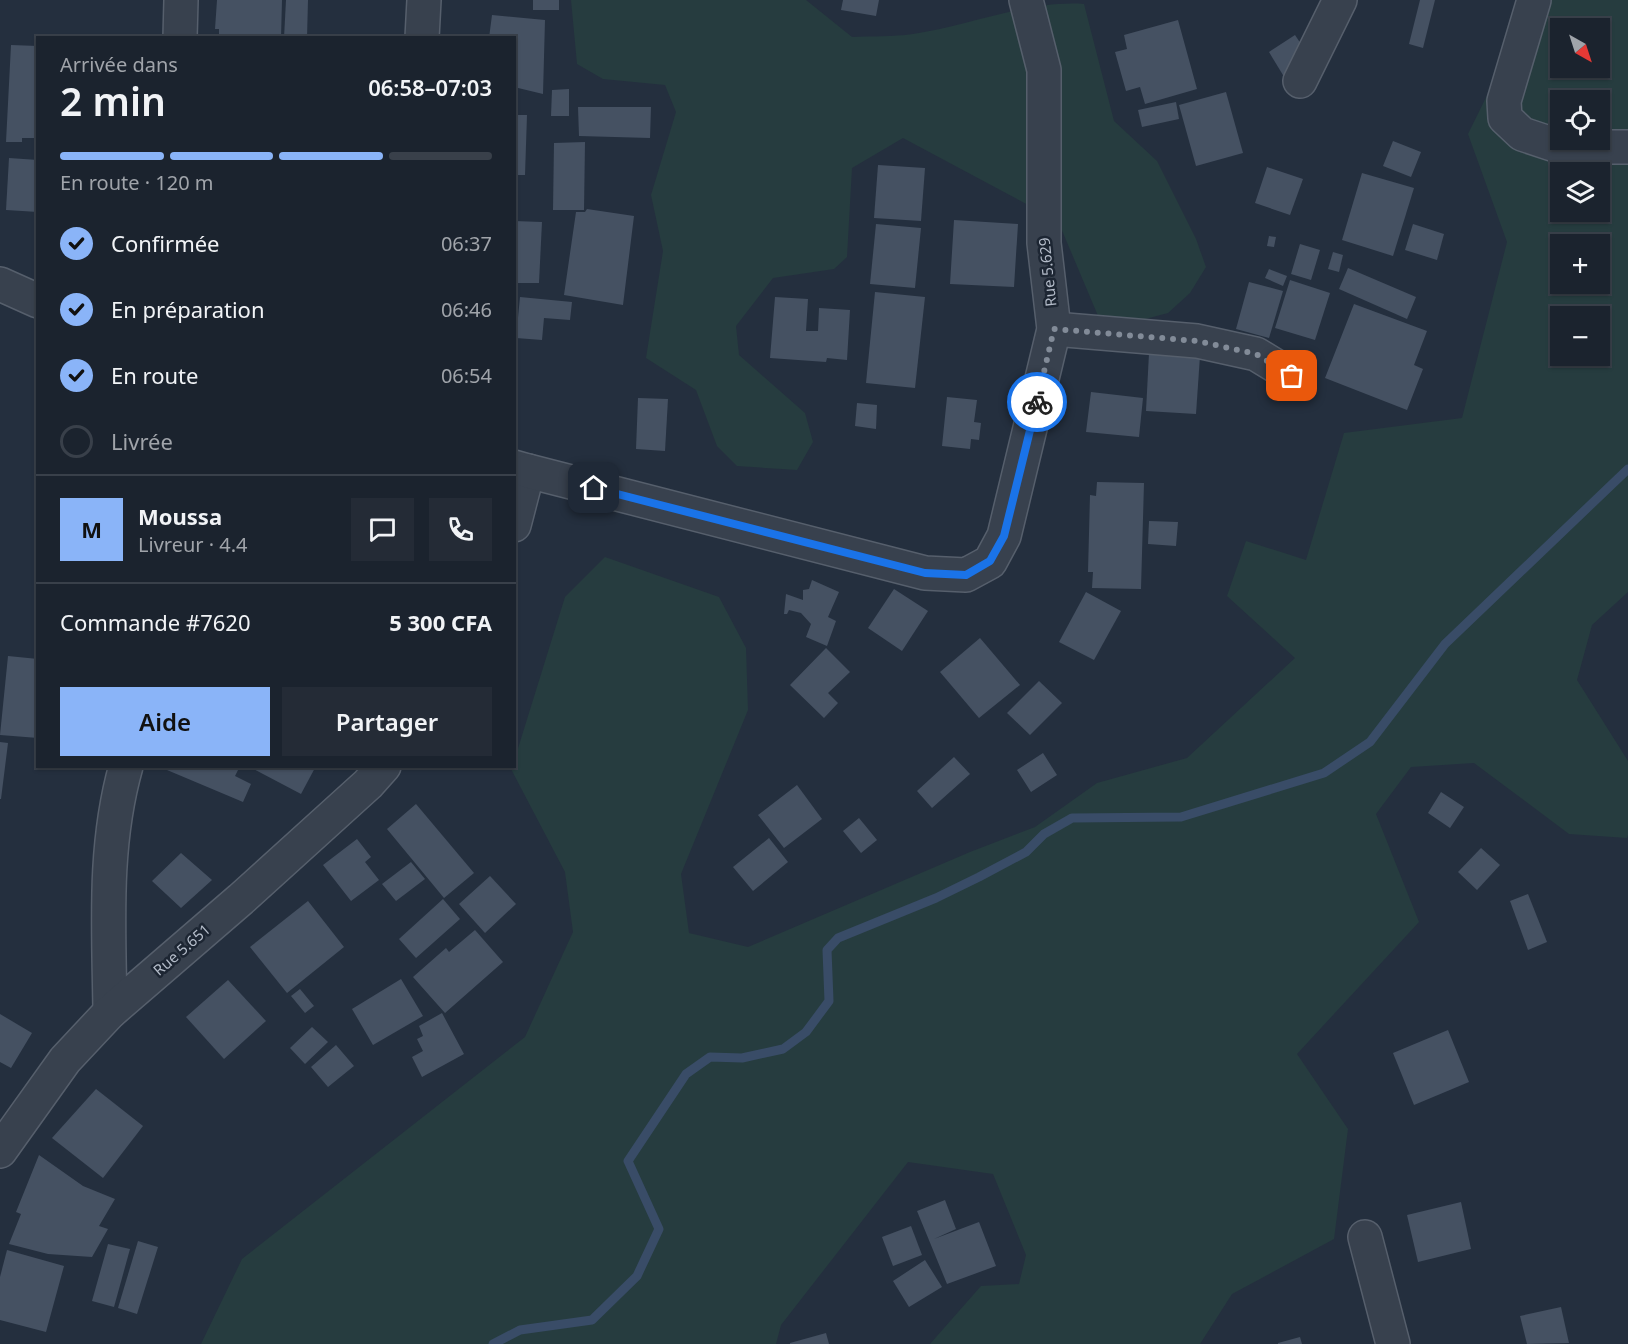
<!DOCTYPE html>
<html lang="fr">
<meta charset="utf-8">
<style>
:root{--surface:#1b232e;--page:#242b36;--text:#f1f3f6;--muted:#a0a4aa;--line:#39404a;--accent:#8ab4f8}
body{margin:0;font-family:"Noto Sans",sans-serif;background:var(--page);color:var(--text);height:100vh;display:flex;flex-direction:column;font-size:22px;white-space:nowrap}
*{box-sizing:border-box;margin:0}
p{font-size:20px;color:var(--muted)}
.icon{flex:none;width:33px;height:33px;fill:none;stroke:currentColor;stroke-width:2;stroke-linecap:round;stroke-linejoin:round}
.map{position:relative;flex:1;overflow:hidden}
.panel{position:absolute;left:36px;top:36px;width:480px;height:732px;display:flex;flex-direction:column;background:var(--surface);border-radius:0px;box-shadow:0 2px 4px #0004,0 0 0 2px var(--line)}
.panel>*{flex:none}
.needle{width:39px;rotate:141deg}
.buttons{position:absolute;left:1550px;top:18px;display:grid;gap:12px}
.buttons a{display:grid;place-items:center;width:60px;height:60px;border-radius:0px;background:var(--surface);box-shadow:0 2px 4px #0004,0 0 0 2px var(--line);font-size:30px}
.pin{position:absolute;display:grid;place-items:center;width:51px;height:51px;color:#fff;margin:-26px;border-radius:12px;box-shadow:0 3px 9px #0006}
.courier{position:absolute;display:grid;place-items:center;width:60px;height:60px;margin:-30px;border:4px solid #1a73e8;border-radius:50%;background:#fff;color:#222;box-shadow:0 2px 8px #0007}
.headline em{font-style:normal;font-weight:600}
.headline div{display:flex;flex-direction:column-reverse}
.headline{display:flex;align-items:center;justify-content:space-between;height:102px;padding:0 24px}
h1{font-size:39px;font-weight:600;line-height:45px}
.bar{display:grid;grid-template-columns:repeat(4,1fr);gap:9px 6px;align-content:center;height:72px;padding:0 24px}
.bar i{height:8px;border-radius:4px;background:var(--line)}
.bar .on{background:var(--accent)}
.bar p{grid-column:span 4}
.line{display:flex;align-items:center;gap:15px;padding:0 24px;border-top:2px solid var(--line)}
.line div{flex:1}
.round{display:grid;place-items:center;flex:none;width:63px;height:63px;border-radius:0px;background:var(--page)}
ol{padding:0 24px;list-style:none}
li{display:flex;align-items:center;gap:18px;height:66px}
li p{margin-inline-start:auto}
li .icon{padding:6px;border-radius:50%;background:var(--accent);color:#111;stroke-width:4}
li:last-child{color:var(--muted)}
li i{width:33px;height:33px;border:3px solid var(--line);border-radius:50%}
.action{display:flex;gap:12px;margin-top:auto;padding:12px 24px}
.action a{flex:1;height:69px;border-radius:0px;background:var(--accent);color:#111;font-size:24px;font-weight:600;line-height:69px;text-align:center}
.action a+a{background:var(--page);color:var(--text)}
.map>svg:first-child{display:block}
.green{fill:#263c3f;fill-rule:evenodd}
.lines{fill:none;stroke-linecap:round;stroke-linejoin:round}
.stream{stroke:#394c67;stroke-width:9}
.building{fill:#455162}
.minor-casing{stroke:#565f6c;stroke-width:36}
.minor{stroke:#38414e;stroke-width:33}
.done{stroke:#828b98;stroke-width:6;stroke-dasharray:0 10.8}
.route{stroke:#1a73e8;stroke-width:8}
.labels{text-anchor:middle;stroke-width:5;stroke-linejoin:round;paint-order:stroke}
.street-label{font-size:15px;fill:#b4bcc9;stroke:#1d2633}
</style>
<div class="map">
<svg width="1628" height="1344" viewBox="0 0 1628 1344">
<rect width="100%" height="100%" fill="#242f3e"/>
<g class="green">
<path d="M571 0H806L852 37C872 36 893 37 913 34 968 26 1028 0 1084 4L1114 121 1157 161 1196 239 1206 267 1190 293 1168 313 1104 330 1058 221 903 138 852 168 847 257 834 269 773 278 736 326 739 355 805 413 813 442 797 470 737 466 717 446 696 390 646 358 663 251 651 195 676 112 665 85 603 79 577 64Z"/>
<path d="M1534 0H1628V592L1592 625 1577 680 1628 761V835L1627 838 1569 834 1474 763 1411 767 1376 814 1419 922 1297 1054 1348 1129 1334 1239 1232 1294 1200 1344H930L981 1286 1019 1284 1026 1255 993 1174 908 1162 781 1325 776 1344H201L242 1259 525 1037 573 932 565 872 511 769 512 767 514 766 515 758 565 597 605 557 719 597 746 648 748 710 681 874 689 933 748 947 970 852 1035 827 1097 783 1187 758 1295 658 1227 596 1246 541 1306 560 1344 433 1462 418 1507 242 1468 134ZM1560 28H1599V68H1560ZM1560 100H1599V140H1560ZM1560 172H1599V212H1560ZM1560 244H1599V284H1560ZM1560 316H1599V356H1560Z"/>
</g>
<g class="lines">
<path class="stream" d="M493 1344 520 1330 592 1320 637 1276 659 1229 628 1161 686 1074 710 1057 742 1058 783 1049 806 1032 829 1001 827 950 838 938 936 898 979 877 1026 852 1044 834 1072 818 1181 817 1324 773 1370 742 1445 644 1628 469"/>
</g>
<g class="building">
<path d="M217 0H282L281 38H219V29H215Z"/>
<path d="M286 0H308L307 38H284Z"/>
<rect x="533" y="0" width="26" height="10"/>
<path d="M843 0H879L876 16 841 10Z"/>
<path d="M1420 0H1435L1423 48 1409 44Z"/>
<path d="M492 15 545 20 543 94 514 87V38H489Z"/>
<path d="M1178 20 1197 89 1145 104 1140 87 1126 91 1115 52 1127 49 1124 35Z"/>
<path d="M1295 35 1307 53 1286 80 1269 52Z"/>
<path d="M11 45 38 46V138H22V142H6Z"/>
<path d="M569 89V116H551L552 90Z"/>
<path d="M1226 92 1243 153 1196 166 1179 105Z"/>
<path d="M1176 102 1179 119 1142 127 1138 110Z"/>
<path d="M578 107H651L650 138 579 136Z"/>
<path d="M514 115H527L525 175H514Z"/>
<path d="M1393 141 1421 152 1411 177 1383 166Z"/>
<path d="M585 142 584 210H553L554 143Z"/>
<path d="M9 158 38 160V212L6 210Z"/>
<path d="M878 165 925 168 921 221 874 218Z"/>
<path d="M1267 167 1303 179 1290 215 1255 203Z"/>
<path d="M1362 173 1414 188 1393 256 1342 240Z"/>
<path d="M587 209 634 216 623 305 564 295 576 212H585Z"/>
<path d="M954 220 1018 224 1014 287 950 284Z"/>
<path d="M514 221 542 222 539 283H514Z"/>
<path d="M876 224 921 228 915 288 870 284Z"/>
<path d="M1413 224 1444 234 1437 260 1405 250Z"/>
<path d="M1269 236 1276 237 1274 247 1267 246Z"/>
<path d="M1300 244 1320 250 1311 280 1291 274Z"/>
<path d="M1333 252 1343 255 1339 272 1328 269Z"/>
<path d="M1348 268 1416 297 1407 319 1339 289Z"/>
<path d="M1269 269 1287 276 1283 286 1265 278Z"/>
<path d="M1290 280 1330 293 1315 340 1275 328Z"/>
<path d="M1249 282 1283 291 1269 338 1236 329Z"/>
<path d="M875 292 925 297 915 388 866 383Z"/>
<path d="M520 297 572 302 570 320 544 318 542 340 516 338Z"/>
<path d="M775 297 808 299 806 331H818L819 308 850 310 847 360 827 358 826 362 770 358Z"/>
<path d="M1354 304 1427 331 1414 365 1423 369 1407 410 1325 378Z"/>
<path d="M1149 353 1200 356 1196 414 1146 411Z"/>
<path d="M1091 392 1143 398 1139 437 1086 432Z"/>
<path d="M947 397 977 400 974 422 981 423 979 440 971 439 970 449 942 446Z"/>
<path d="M638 398 668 399 665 451 636 449Z"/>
<path d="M857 403 877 405 876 429 855 426Z"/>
<path d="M1097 482 1144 483 1141 589 1092 588 1093 572H1088L1090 495 1096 496Z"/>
<path d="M1149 521 1178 522 1176 546 1148 544Z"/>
<path d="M812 580 839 592 828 617 836 621 827 646 806 637 811 624 801 613 789 610 787 614H784L786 594 803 600V590L809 589Z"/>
<path d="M894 589 928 611 902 651 868 628Z"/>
<path d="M1086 592 1121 611 1094 660 1059 642Z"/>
<path d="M980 638 1020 685 979 718 940 672Z"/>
<path d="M826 648 850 672 828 693 838 703 824 718 790 685Z"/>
<path d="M8 656 38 659V738L0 735Z"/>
<path d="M1039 681 1062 703 1030 735 1007 713Z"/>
<path d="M0 742 8 743 1 799H0Z"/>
<path d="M1043 753 1057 775 1031 792 1017 770Z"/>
<path d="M954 757 970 774 932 808 917 791Z"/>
<path d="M169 766H240L235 776 251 784 243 802 167 770Z"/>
<path d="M248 766H316L301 794Z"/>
<path d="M797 785 822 819 784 848 758 815Z"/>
<path d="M1441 792 1464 807 1450 828 1428 813Z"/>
<path d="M416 804 474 873 444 898 387 829Z"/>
<path d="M859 818 877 840 861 853 843 831Z"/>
<path d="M769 838 788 862 753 891 733 867Z"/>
<path d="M357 839 371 857 365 862 379 880 351 901 323 865Z"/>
<path d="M1481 848 1500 865 1477 890 1458 872Z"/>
<path d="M181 853 212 880 181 908 152 881Z"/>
<path d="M411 862 425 879 396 901 382 884Z"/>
<path d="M490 876 516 904 485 933 459 904Z"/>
<path d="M1528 894 1547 942 1528 950 1510 901Z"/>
<path d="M443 899 460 919 416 958 399 939Z"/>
<path d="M308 901 344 947 287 993 250 947Z"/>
<path d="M475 930 503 962 445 1013 413 977 446 948 449 952Z"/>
<path d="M401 979 423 1016 373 1045 352 1009Z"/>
<path d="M228 980 266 1021 224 1059 186 1017Z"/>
<path d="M300 989 314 1006 305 1013 291 996Z"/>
<path d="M442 1013 464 1054 422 1077 412 1057 423 1051 417 1039 423 1036 419 1026Z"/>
<path d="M0 1014 32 1033 11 1068 0 1062Z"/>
<path d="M312 1027 328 1042 305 1064 290 1048Z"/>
<path d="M1448 1030 1469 1082 1414 1105 1393 1053Z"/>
<path d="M336 1045 354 1066 328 1087 311 1067Z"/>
<path d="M96 1089 143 1126 103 1178 52 1138Z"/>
<path d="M39 1155 83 1186 115 1199 99 1226 108 1229 92 1257 48 1254 9 1244 21 1214 16 1212Z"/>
<path d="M945 1200 956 1229 934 1239 979 1222 996 1266 947 1284 917 1211Z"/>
<path d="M1461 1202 1471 1249 1418 1262 1407 1215Z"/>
<path d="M911 1226 922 1255 893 1266 882 1237Z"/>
<path d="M138 1241 158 1247 137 1314 118 1308Z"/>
<path d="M108 1244 130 1249 114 1307 92 1301Z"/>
<path d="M7 1250 64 1266 46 1332 0 1320V1277Z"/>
<path d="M925 1260 942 1287 909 1307 893 1281Z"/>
<path d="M1561 1307 1569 1343 1527 1344 1520 1316Z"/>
<path d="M826 1333 829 1344H790V1343Z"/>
<path d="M1300 1337 1302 1344H1278V1343Z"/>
</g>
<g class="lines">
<g class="minor-casing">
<g id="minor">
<path d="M1534 0 1504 101 1505 118 1522 134 1561 147H1628"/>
<path d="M180 38 181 0"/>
<path d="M422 38 424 0"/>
<path d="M1300 81 1340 0"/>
<path d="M0 284 38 301"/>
<path d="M1054 329 1197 341 1256 354 1292 376"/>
<path d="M514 467 528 471 514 525"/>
<path d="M528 471 925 573 966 575 990 562 1004 536 1054 329 1044 243V70L1026 0"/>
<path d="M110 1012C109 929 103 847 126 766"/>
<path d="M0 1151 65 1060 110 1012 241 899 368 784 384 766"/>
<path d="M1365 1237 1393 1344"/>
</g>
</g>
<use href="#minor" class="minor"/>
</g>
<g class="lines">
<path class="done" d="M1037 402 1054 329 1197 341 1256 354 1292 376"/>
<path class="route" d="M594 488 925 573 966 575 990 561 1004 536 1037 402"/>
</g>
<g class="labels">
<g class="street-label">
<text transform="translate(1048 272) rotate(-96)" y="5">Rue 5.629</text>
<text transform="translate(182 950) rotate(-41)" y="5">Rue 5.651</text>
</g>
</g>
</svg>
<div class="buttons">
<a><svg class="needle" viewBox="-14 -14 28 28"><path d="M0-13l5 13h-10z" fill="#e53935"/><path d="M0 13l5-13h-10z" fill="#a0a4aa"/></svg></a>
<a><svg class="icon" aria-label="locate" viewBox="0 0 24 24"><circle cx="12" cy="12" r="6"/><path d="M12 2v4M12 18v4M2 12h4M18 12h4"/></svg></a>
<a><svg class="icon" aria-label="layers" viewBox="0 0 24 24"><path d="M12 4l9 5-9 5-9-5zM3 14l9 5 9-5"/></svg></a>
<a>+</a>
<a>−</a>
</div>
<div class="pin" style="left:1292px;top:376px;background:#ea580c"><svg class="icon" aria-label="bag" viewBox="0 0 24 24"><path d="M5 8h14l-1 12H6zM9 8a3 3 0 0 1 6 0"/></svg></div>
<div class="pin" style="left:594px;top:488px;background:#1f2937"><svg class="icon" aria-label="home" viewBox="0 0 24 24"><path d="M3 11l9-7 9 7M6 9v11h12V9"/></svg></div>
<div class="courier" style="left:1037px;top:402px"><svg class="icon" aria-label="bike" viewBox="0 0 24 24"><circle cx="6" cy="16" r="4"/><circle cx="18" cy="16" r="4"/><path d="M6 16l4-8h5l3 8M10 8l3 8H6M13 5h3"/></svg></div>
<section class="panel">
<div class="headline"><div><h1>2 min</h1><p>Arrivée dans</p></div><em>06:58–07:03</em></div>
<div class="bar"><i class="on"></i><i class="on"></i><i class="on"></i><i></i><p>En route · 120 m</p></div>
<ol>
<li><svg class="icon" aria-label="check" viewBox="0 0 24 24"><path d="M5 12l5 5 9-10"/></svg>Confirmée<p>06:37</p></li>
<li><svg class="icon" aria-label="check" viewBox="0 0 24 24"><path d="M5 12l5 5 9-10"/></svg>En préparation<p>06:46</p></li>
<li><svg class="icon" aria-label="check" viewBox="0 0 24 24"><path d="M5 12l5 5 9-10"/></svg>En route<p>06:54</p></li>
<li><i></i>Livrée</li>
</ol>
<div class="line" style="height:108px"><b class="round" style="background:var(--accent);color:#111">M</b><div><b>Moussa</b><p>Livreur · 4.4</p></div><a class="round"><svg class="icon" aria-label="chat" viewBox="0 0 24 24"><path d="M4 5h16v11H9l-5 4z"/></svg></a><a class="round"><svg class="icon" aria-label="phone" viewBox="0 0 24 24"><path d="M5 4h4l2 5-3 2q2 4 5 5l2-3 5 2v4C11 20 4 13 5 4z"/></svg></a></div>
<div class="line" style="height:78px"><div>Commande #7620</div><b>5 300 CFA</b></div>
<div class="action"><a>Aide</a><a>Partager</a></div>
</section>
</div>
